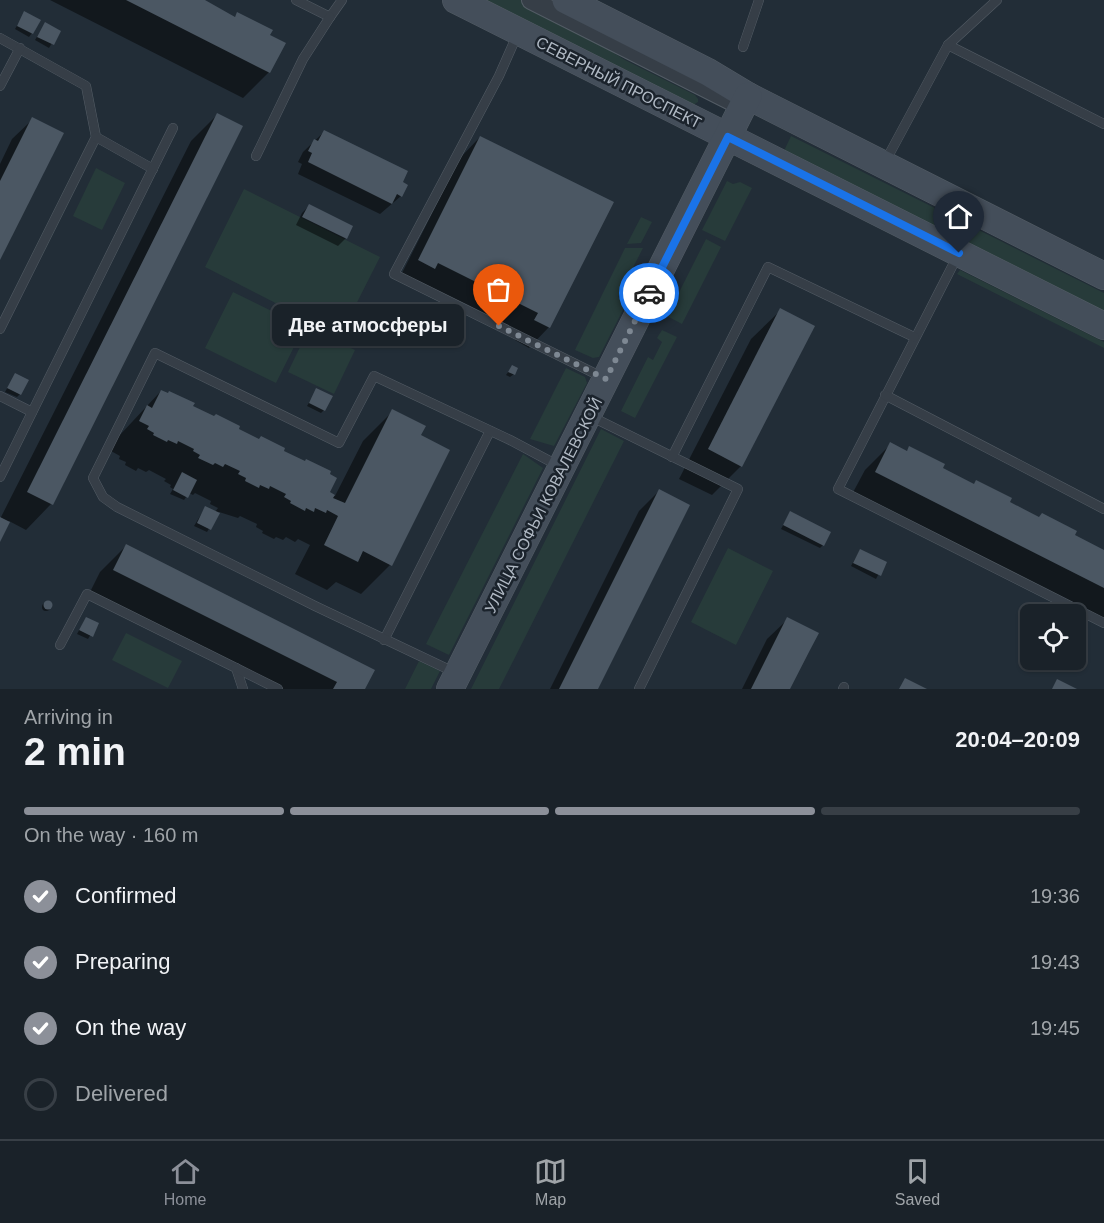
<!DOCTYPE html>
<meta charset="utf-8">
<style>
:root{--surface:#1a2229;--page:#272f35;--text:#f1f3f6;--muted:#9fa4a8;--line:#383f46;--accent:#8c9099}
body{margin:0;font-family:Helvetica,sans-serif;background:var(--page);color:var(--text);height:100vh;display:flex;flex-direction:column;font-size:22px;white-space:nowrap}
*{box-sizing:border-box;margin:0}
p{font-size:20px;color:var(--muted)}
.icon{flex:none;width:33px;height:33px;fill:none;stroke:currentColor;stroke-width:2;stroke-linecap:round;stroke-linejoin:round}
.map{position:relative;height:689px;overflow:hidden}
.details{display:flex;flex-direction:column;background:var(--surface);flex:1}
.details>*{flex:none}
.buttons{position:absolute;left:1020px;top:604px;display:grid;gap:12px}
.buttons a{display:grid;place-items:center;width:66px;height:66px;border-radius:9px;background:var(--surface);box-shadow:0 2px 4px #0004,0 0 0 2px var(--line);font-size:30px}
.pin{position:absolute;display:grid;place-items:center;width:51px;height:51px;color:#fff;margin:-62px -26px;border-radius:50% 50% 50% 0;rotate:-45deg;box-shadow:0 0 6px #0007}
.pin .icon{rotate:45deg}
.courier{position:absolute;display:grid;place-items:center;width:60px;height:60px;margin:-30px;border:4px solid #1a73e8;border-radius:50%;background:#fff;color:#222;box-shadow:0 2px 8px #0007}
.bubble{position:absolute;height:42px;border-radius:9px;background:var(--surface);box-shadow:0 2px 4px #0004,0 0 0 2px var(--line);font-size:20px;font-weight:600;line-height:42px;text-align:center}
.headline em{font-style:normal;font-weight:600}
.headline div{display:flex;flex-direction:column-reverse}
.headline{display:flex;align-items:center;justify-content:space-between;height:102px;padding:0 24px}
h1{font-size:39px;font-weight:600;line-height:45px}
.bar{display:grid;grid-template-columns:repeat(4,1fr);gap:9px 6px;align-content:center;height:72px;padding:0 24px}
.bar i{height:8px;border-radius:4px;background:var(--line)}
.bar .current{background:var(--accent)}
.bar p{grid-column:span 4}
ol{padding:0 24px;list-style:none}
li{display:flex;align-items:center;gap:18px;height:66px}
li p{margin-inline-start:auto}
li .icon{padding:6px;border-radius:50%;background:var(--accent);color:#fff;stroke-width:4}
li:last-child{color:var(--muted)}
li i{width:33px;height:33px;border:3px solid var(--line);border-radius:50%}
.tab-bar{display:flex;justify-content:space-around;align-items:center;height:84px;border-top:2px solid var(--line);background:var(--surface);font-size:16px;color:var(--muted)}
.tab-bar a{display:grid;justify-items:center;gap:3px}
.tab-bar .current{color:var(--accent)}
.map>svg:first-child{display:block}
.green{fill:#273b3a}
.shadow{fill:#0007}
.building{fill:#4b5763}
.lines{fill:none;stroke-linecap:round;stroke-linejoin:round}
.lane-casing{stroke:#535c65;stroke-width:10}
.street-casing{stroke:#535c65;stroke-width:20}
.secondary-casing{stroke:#535c65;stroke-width:28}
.lane{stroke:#363e47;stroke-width:9}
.street{stroke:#363e47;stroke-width:18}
.secondary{stroke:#444e5a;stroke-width:27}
.done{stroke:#7e8893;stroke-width:6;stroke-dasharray:0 10.8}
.route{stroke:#1a73e8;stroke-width:8}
.labels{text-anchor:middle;stroke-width:5;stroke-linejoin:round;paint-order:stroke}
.street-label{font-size:16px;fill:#b0b9c4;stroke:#1b232c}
</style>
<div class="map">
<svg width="1104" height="689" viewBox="0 0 1104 689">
<rect width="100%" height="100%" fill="#222d37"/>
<g class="green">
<path d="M484 0H521L572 26 625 60 695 95 698 99V102L693 105Z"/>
<path d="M791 136 1104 293V312L784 151Z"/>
<path d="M96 168 125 183 102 230 73 216Z"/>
<path d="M727 181 733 184 740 182 752 188 725 241 702 230Z"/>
<path d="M244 189 380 257 340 336 205 267Z"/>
<path d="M641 217 652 222 641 243 627 244Z"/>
<path d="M706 239 721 247 682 324 667 316Z"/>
<path d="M625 248H643L618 297 627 302 599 357 593 358 575 350Z"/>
<path d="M960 270 1104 342V348L957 274Z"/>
<path d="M233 292 304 327 276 383 205 348Z"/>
<path d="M309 328 355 350 334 394 288 372Z"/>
<path d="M662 330 677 337 635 418 621 411 648 357 653 360 662 342 657 338Z"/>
<path d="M566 368 585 377 587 383 554 446 530 439Z"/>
<path d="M601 429 624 441 499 689H471Z"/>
<path d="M523 454 543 468 449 655 426 644Z"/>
<path d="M728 548 773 571 736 645 691 622Z"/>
<path d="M126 633 182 661 168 688 112 660Z"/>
<path d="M419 661 440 671 431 689H405Z"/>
</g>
<g class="shadow">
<path d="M50 0H203L234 18 237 14 268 35 269 72 243 98Z"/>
<path d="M25 13 32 33 29 37 15 29Z"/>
<path d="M45 24 59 31 49 48 35 40Z"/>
<path d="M217 115 51 504 26 530 9 521 0 539V519L191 141Z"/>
<path d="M33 119 0 256V164L12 139Z"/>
<path d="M324 132 401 196 380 214 298 174 302 164 298 162 303 152Z"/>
<path d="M480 137 549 327 529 348 515 340 519 333 398 281 460 158Z"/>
<path d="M309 206 346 238 338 246 296 225 302 213Z"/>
<path d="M781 310 741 466 712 495 679 479 751 339Z"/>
<path d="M512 367 514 374 510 377 506 375Z"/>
<path d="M15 375 20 394 17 397 5 392Z"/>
<path d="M317 390 324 410 321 413 307 406Z"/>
<path d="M161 391 282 452 328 493 335 496 363 441 393 411 419 436 390 565 361 594 336 582 327 590 295 574 310 545 298 539 295 542 286 537 283 540 276 537 274 539 262 533 263 531 256 527 257 524 240 516 238 518 219 512 207 532 194 526 205 508 215 512 218 508 210 504 211 501 195 493 193 495 189 493 184 500 170 494 173 489 170 487 171 485 164 481 166 479 149 470 146 472 138 468 136 471 125 465 126 462 119 459 120 456 111 451 118 437Z"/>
<path d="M891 444 906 452 910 448 941 469 1104 551V627L850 498 865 470Z"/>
<path d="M659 491 688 506 597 689H550L639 511Z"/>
<path d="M790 513 823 545 820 548 781 529Z"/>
<path d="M126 546 373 670 364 689H274L88 596 100 572Z"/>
<path d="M860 550 885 562 876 579 851 566Z"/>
<circle cx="46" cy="607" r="4"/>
<path d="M86 618 97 624 88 639 77 634Z"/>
<path d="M788 619 817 633 789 689H742L767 639Z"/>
</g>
<g class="building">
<path d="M126 0H205L235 17 237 12 273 30 270 35 286 43 270 73Z"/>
<path d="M24 11 41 20 33 34 17 26Z"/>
<path d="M45 22 61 31 54 45 37 37Z"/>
<path d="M217 113 243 126 53 505 27 492Z"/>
<path d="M32 117 64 133 0 260V181Z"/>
<path d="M324 130 408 171 403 182 408 185 402 197 397 194 392 204 308 162 312 153 308 151 314 139 318 141Z"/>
<path d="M480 136 614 202 550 328 534 320 538 313 438 263 435 269 418 260Z"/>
<path d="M309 204 353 226 347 239 302 217Z"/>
<path d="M780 308 815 326 742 467 708 449Z"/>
<path d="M512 365 518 368 515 375 508 372Z"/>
<path d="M15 373 29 380 21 395 7 388Z"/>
<path d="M316 388 333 396 325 411 309 403Z"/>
<path d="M161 390 168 393 169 391 195 403 193 406 214 416 216 414 240 426 239 429 259 439 261 436 285 448 284 451 305 461 306 459 331 471 330 474 337 478 330 492 335 495 333 498 345 503 392 409 426 426 421 435 450 450 392 566 363 551 358 562 324 545 338 516 327 510 326 513 315 508 314 512 306 508 305 511 290 503 291 501 284 497 286 494 270 486 269 489 260 485 259 488 245 481 246 478 238 474 240 471 225 464 223 467 215 463 213 465 198 458 200 455 193 451 194 449 178 441 177 444 168 440 167 442 153 435 154 433 147 429 149 426 139 421 147 405 152 408Z"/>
<path d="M890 442 907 451 909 446 945 464 943 468 974 484 976 480 1012 498 1010 502 1039 517 1042 513 1077 531 1075 535 1104 550V588L875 472Z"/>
<path d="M182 472 197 480 188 498 173 490Z"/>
<path d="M659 489 690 505 598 689H559Z"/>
<path d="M205 506 220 513 211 530 197 523Z"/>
<path d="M790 511 831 532 824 546 783 525Z"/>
<path d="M0 517 10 522 0 542Z"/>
<path d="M126 544 375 670 365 689H333L337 682 113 570Z"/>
<path d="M860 549 887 562 881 576 853 563Z"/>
<circle cx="48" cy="605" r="4.5"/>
<path d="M86 617 99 623 93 637 79 630Z"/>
<path d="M787 617 819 633 810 650 790 689H751Z"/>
<path d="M905 678 927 689H899Z"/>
<path d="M1057 679 1077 689H1052Z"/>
</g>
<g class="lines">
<g class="lane-casing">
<g id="lane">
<path d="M296 0 330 17 342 0"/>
<path d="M518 33 499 76 394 274 604 378"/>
<path d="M0 38 86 86 96 137 0 329"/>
<path d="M948 45 1104 124"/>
<path d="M743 47 759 0"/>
<path d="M0 86 20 48"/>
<path d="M96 137 153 169"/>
<path d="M256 156 303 59 330 17"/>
<path d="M885 162 948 45 997 0"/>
<path d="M958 255 838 489 1104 623"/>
<path d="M885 395 1104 509"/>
<path d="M0 396 32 412"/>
<path d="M590 416 738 489 639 689"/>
<path d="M672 457 768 267 914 337"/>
<path d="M0 477 173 128"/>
<path d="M384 640 490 431"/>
<path d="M60 645 87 594 236 668 243 689"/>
<path d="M236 668 278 689"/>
<path d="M456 673 315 606 117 507 103 497 93 478 155 353 339 443 374 376 510 440 559 466"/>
<path d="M843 689 844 687"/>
</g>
</g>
<g class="street-casing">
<path id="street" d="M531 0 741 106"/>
</g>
<g class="secondary-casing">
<g id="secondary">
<path d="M456 0 1104 326"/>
<path d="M566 0 708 72 748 96 1104 276"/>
<path d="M450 689 748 96"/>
</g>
</g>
<use href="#lane" class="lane"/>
<use href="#street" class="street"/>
<use href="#secondary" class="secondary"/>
</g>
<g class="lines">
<path class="done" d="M499 326 606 379 649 293"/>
<path class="route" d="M649 293 728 137 959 253"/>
</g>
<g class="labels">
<g class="street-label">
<text transform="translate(619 82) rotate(27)" y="6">СЕВЕРНЫЙ ПРОСПЕКТ</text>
<text transform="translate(543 505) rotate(-63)" y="6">УЛИЦА СОФЬИ КОВАЛЕВСКОЙ</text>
</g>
</g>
</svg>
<div class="buttons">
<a><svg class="icon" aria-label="locate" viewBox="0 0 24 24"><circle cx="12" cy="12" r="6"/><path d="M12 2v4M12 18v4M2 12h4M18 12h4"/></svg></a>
</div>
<div class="pin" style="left:499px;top:326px;background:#ea580c"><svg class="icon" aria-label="bag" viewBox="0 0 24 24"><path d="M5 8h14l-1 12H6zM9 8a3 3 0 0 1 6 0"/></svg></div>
<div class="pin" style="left:959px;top:253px;background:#1f2937"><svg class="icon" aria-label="home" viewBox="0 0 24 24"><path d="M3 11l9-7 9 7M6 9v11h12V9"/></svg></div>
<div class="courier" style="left:649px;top:293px"><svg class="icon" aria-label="car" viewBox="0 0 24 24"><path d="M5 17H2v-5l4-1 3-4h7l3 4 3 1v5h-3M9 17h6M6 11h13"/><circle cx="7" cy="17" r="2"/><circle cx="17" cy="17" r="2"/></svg></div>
<div class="bubble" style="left:272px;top:304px;width:192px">Две атмосферы</div>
</div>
<section class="details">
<div class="headline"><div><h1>2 min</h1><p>Arriving in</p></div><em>20:04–20:09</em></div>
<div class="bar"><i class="current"></i><i class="current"></i><i class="current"></i><i></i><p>On the way · 160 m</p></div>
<ol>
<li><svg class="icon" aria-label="check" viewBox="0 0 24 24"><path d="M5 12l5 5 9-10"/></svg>Confirmed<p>19:36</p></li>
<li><svg class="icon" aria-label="check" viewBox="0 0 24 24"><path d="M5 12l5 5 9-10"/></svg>Preparing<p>19:43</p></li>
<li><svg class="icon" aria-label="check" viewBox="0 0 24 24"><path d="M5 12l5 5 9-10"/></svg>On the way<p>19:45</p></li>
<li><i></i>Delivered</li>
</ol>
</section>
<nav class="tab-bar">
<a class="current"><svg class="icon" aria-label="home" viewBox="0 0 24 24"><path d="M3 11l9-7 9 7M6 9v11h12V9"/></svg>Home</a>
<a><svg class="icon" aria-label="map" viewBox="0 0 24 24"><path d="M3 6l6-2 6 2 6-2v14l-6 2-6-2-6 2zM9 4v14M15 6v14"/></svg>Map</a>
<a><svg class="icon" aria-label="saved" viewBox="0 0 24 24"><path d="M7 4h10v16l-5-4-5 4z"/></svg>Saved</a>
</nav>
